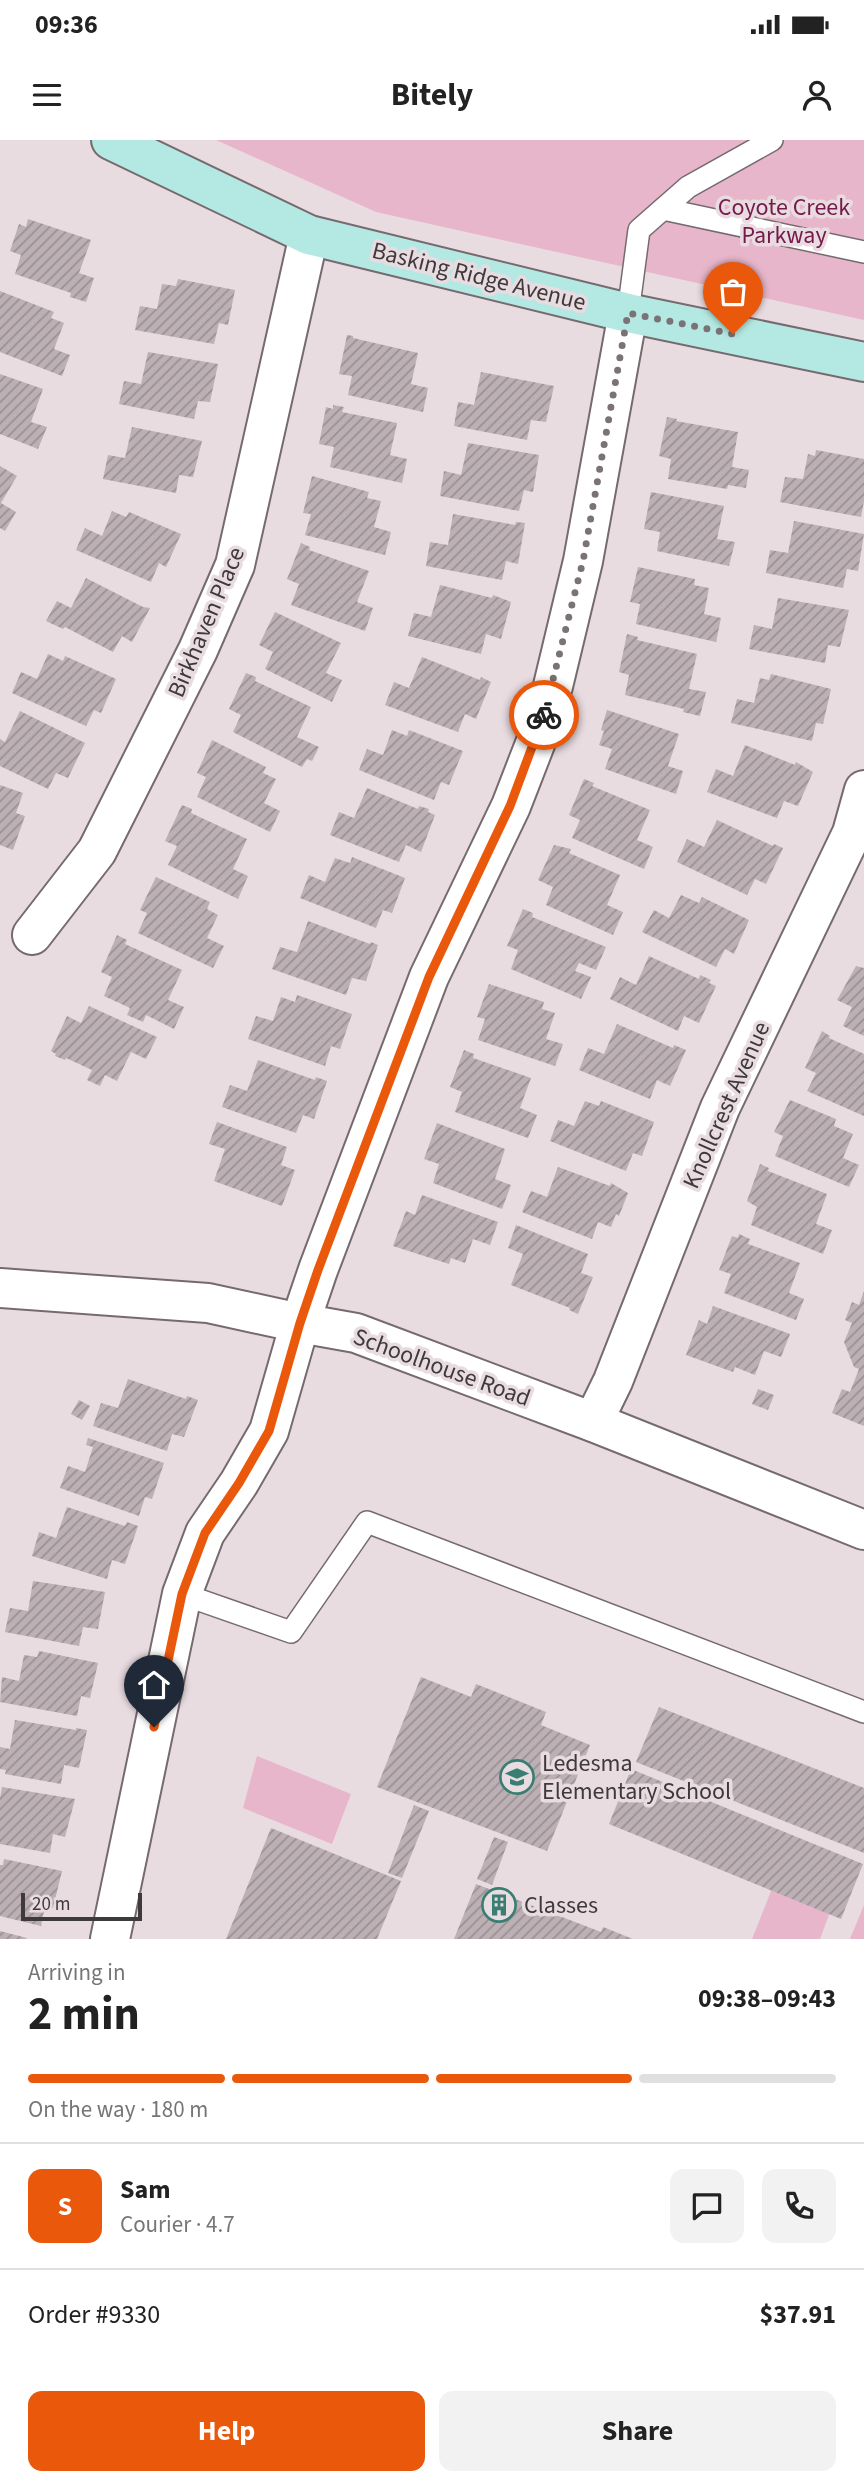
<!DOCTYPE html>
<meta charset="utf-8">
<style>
:root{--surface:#fff;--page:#f2f2f2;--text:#222;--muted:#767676;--line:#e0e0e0;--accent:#ea580c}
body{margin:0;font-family:"Source Sans 3",sans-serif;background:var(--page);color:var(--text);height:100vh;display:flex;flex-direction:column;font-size:26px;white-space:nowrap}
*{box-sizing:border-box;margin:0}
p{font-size:23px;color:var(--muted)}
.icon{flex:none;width:38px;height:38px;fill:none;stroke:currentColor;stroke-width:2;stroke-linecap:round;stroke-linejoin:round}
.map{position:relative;height:1799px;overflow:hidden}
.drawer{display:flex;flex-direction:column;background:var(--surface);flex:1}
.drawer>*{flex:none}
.scale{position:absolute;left:21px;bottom:18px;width:121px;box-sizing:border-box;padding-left:7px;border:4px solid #3e393b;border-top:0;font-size:19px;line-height:24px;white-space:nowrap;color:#3e393b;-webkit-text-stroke:5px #e9dce1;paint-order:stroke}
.pin{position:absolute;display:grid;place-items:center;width:60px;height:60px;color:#fff;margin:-72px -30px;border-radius:50% 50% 50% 0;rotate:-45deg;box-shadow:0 0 7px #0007}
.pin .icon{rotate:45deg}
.courier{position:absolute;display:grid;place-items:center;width:70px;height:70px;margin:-35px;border:5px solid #ea580c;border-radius:50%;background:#fff;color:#222;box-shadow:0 2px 9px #0007}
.head em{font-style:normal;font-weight:700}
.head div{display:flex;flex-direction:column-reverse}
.head{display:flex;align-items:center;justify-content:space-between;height:119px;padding:0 28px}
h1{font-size:46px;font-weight:700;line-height:52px}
.bar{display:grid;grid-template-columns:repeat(4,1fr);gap:10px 7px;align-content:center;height:84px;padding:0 28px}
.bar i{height:9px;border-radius:5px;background:var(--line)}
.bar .current{background:var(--accent)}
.bar p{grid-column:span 4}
.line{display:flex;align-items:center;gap:18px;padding:0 28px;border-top:2px solid var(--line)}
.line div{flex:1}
.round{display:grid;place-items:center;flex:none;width:74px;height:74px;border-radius:14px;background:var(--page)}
.action{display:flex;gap:14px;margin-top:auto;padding:14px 28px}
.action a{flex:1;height:80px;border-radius:14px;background:var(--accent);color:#fff;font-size:28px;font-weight:700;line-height:80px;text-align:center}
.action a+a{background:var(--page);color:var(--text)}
.status{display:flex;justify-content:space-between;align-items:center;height:49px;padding:0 35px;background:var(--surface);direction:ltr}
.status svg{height:19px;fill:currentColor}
header{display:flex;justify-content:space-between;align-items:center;height:91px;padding:0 28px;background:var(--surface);font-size:32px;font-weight:700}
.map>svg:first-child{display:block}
.green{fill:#e8b6ca}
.building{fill:url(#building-hatch)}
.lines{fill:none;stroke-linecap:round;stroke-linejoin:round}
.lane-casing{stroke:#756a6e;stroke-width:24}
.street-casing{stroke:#756a6e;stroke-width:42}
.secondary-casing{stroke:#756a6e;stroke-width:42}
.lane{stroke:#fff;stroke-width:21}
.street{stroke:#fff;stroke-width:38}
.secondary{stroke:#b4e8e2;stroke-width:38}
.done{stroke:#7a7275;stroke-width:7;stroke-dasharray:0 12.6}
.route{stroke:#ea580c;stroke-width:9}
.labels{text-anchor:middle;stroke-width:7;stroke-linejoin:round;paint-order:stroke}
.park-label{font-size:24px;fill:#751a4b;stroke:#e9dce1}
.street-label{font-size:24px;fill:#3e393b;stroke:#e9dce1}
.poi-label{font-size:24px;fill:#3e393b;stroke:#e9dce1;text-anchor:start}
</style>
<div class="status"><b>09:36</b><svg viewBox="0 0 49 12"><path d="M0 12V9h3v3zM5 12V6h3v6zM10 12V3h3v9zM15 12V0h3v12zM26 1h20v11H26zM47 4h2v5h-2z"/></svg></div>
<header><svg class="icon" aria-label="menu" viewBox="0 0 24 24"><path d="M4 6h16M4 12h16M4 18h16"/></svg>Bitely<svg class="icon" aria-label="person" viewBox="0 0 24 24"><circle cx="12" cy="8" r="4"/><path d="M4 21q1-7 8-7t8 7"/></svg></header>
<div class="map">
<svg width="864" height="1799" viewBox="0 0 864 1799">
<defs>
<pattern id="building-hatch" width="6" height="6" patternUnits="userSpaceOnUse" patternTransform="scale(1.75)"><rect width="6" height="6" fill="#bcb0b4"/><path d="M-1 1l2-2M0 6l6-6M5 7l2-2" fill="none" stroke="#9a9094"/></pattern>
</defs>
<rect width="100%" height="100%" fill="#e9dce1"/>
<g class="green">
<path d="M216 0H864V180L376 72Z"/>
<path d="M257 1616 351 1654 332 1704 243 1668Z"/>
<path d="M775 1741 833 1764 820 1799H752Z"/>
<path d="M864 1765V1799H850Z"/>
</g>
<g class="building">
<path d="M28 79 91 100 79 133 94 138 86 162 70 157 71 153 15 134 21 115 10 111 19 84 26 87Z"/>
<path d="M178 139 235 150 228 185 219 183 214 204 135 190 140 166 157 169 162 144 176 146Z"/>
<path d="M0 151 54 172 51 178 64 183 54 209 70 215 62 236 0 212Z"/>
<path d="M347 195 353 196V198L418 213 411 244 428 248 423 272 348 255 352 236 339 234Z"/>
<path d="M148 212 218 224 210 262 198 261 194 279 119 264 124 241 141 244Z"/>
<path d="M481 232 554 246 546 282 531 280 527 300 454 286 458 262 474 265Z"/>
<path d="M0 234 43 249 31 282 47 287 38 309 0 294Z"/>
<path d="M333 265 344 267 342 272 397 283 390 315 407 319 402 343 330 327 334 307 319 304 326 267 333 269Z"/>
<path d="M667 277 677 279 676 281 738 292 732 327 749 330 746 348 728 345 727 349 668 339 671 319 659 316Z"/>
<path d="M132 287 202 301 193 337 179 335 176 353 103 339 108 315 125 318Z"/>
<path d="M468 303 539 315 533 352 524 350 519 371 440 356 444 331 461 335Z"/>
<path d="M816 310 864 319V361L861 377 780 362 785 337 803 339 808 314 815 316Z"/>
<path d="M0 326 17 336 1 363 16 372 5 391 0 388Z"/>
<path d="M312 336 369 352 367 358 381 361 374 387 391 392 385 415 305 395 311 374 303 373Z"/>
<path d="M651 352 724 366 717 399 735 402 729 426 657 411 660 392 644 389Z"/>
<path d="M112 371 126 377 129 372 181 394 166 427 159 423 151 442 76 410 85 388 102 396Z"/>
<path d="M453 374 515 385 516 382 525 383 518 424 506 421 502 440 426 426 430 402 448 405Z"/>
<path d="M794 381 864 394 858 431 847 429 843 448 766 433 770 410 788 413Z"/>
<path d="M301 403 310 407 309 410 369 431 357 462 373 468 365 491 291 465 299 444 287 439Z"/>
<path d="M638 427 695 439 694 445 709 448 704 474 721 478 716 502 636 484 640 464 630 462Z"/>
<path d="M86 438 143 467 150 468 132 502 122 496 113 512 65 487 63 489 46 481 57 461 71 468Z"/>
<path d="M440 445 492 458 493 455 511 462 501 499 486 494 481 514 408 496 414 473 431 477Z"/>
<path d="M778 458 849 470 840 507 828 505 825 523 749 509 754 485 772 489Z"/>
<path d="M275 472 341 503 326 533 342 540 332 562 265 529 273 512 259 505Z"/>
<path d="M627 494 638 497 637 500 697 514 689 549 706 552 700 576 683 572 684 569 625 555 629 535 619 532Z"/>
<path d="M48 514 63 521 65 516 116 539 101 573 94 570 86 586 12 553 21 532 37 539Z"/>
<path d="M422 517 480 540 481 537 491 542 476 579 465 574 458 592 385 565 394 542 409 548Z"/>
<path d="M246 533 256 537 255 541 311 567 297 597 319 607 312 621 307 619 302 627 233 592 241 575 229 569Z"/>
<path d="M771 534 831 549 823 584 816 583 812 601 731 583 737 559 754 563 760 538 769 540Z"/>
<path d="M607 570 679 594 668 626 683 631 676 654 605 629 612 609 599 605 604 591 601 590Z"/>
<path d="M20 571 85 603 68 638 56 633 48 649 0 626V599L5 602Z"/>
<path d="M392 590 407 596 409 590 463 611 449 645 441 642 434 660 359 630 367 609 383 615Z"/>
<path d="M212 600 266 627 263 633 276 639 264 663 280 671 270 692 197 657 206 637 197 633Z"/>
<path d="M745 605 795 625 796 622 813 632 798 666 784 661 777 678 707 652 716 629 733 636Z"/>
<path d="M584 639 594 643 592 646 650 670 637 700 653 707 644 729 572 698 580 680 569 675Z"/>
<path d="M0 645 23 653 16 673 25 676 13 710 0 705Z"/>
<path d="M367 648 418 669 419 666 429 669 428 672 435 675 421 712 406 705 399 722 330 695 339 672 354 678Z"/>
<path d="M182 665 192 669 191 673 247 699 233 729 248 736 238 759 168 725 177 706 165 701Z"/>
<path d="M717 680 773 706 774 704 783 708 766 744 755 739 747 755 677 722 687 699 704 707Z"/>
<path d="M554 705 571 709 569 713 620 735 607 765 623 772 613 795 546 765 553 747 538 740Z"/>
<path d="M352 717 405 738 392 773 383 770 376 788 300 758 309 735 325 742 335 718 350 723Z"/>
<path d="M156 737 210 762 207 769 218 775 207 798 224 806 213 828 138 793 147 773 140 770Z"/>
<path d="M681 755 699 763 702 757 749 780 734 814 725 809 716 827 642 792 654 770 669 778Z"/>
<path d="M523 769 533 773 532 777 606 807 596 830 579 823 575 831 591 837 581 859 511 829 518 810 507 806Z"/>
<path d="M308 781 370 804 371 802 378 805 366 841 352 838 346 855 272 829 280 807 297 812Z"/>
<path d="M117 795 127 800 125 804 182 830 168 860 184 867 174 889 146 875 143 882 127 875 130 868 104 856 112 837 101 832Z"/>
<path d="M649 816 699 839 700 835 711 840 709 843 716 846 699 883 684 876 678 891 610 859 620 837 636 845Z"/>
<path d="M856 826 864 828V896L843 886 852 867 837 860Z"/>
<path d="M489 844 544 862 542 869 555 873 546 899 563 904 555 926 478 900 485 879 477 877Z"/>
<path d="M297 855 352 874 340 909 331 906 325 926 248 899 256 876 273 881 281 857 295 862Z"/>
<path d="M89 866 157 897 146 919 131 912 117 941 105 935 100 946 87 940 92 930 66 918 65 920 55 916 56 914 51 911 67 876 81 883Z"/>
<path d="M617 884 673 908 674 905 686 910 670 946 657 940 650 959 579 930 588 908 604 914Z"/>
<path d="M822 891 830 896 829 898 864 914V976L807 951 816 933 805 928Z"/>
<path d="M464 910 474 914 473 918 531 938 520 968 537 975 528 998 455 972 462 952 450 947Z"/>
<path d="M258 920 315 940 316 937 327 941 314 979 303 975 296 993 222 967 230 945 247 951Z"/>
<path d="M790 960 836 979 834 986 853 994 843 1018 859 1025 849 1047 775 1016 783 996 774 992Z"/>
<path d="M585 961 599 966 601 961 654 982 642 1016 633 1013 626 1031 550 1001 558 980 574 986Z"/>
<path d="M217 982 287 1007 281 1025 295 1030 282 1066 214 1041 225 1009 209 1004Z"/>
<path d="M437 983 505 1009 495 1039 511 1045 502 1069 433 1043 439 1024 424 1019Z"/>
<path d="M760 1024 769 1028 768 1031 827 1054 816 1084 832 1090 823 1114 751 1085 757 1067 747 1061Z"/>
<path d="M558 1027 610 1046 611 1043 628 1053 619 1076 616 1074 611 1087 598 1082 592 1099 522 1072 531 1051 547 1057Z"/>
<path d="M422 1055 498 1082 490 1105 473 1099 465 1123 451 1118 449 1124 393 1106 406 1071 415 1075Z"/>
<path d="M516 1085 588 1114 581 1133 593 1137 578 1174 569 1170 570 1168 511 1145 523 1114 508 1108Z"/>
<path d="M739 1094 750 1099 748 1104 800 1123 789 1153 804 1159 796 1180 724 1153 731 1134 719 1130 732 1096 738 1098Z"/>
<path d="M864 1151V1286L832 1273 842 1249 850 1252 859 1229 854 1227 844 1202 852 1183 845 1180 852 1162 859 1165Z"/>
<path d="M713 1166 790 1194 781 1217 764 1211 755 1235 735 1227 733 1232 686 1215 699 1180 707 1184Z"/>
<path d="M128 1239 186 1259 187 1256 198 1260 184 1297 172 1294 167 1311 93 1286 101 1263 118 1268Z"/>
<path d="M758 1249 774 1255 768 1270 752 1264Z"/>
<path d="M79 1260 90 1266 82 1280 71 1274Z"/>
<path d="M88 1298 164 1323 152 1359 145 1357 139 1376 60 1348 68 1326 85 1332 93 1307 86 1305Z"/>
<path d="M67 1367 125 1386 127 1382 138 1386 125 1424 112 1420 107 1439 32 1416 39 1392 56 1398Z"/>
<path d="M33 1441 105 1452 98 1489 83 1487 79 1506 5 1492 10 1468 28 1471Z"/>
<path d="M39 1511 98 1523 90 1558 81 1556 77 1576 0 1562 2 1537 19 1541 24 1515 37 1517Z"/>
<path d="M421 1537 471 1557 476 1544 546 1572 541 1585 590 1605 547 1711 377 1647Z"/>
<path d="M659 1567 864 1648V1713L636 1622Z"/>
<path d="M15 1580 76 1590V1588L87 1590 79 1628 64 1625 61 1644 5 1634 6 1630 0 1629V1607L10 1609Z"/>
<path d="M631 1629 863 1724 841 1779 609 1684Z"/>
<path d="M2 1647 75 1659 65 1697 53 1694 50 1713 0 1704V1658Z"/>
<path d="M414 1665 429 1671 402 1738 388 1733Z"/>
<path d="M271 1688 401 1741 377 1799H226Z"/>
<path d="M494 1697 508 1702 492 1745 477 1739Z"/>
<path d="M4 1719 62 1731 53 1768 45 1766 41 1786 0 1776V1725H3Z"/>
<path d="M476 1744 601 1792 603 1787 633 1799H454Z"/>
<path d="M0 1791 27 1798 26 1799H0Z"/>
</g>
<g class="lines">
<g class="lane-casing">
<g id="lane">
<path d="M663 69 864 112"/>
<path d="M628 173 639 90 688 47 772 0"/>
<path d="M182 1454 291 1492 367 1382 864 1572"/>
</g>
</g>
<g class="street-casing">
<g id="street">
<path d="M32 795 97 711 198 510 235 425 309 95"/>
<path d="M0 1148 208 1163 300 1183 356 1193 593 1282 864 1390"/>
<path d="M593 1282 613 1241 720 968 852 693 864 650"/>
<path d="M110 1799 182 1454 205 1393 239 1343 269 1291 300 1183 318 1130 429 837 511 666 535 604 553 546 583 421 628 173"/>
</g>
</g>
<g class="secondary-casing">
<path id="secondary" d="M111 0 309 95 628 173 864 222"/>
</g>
<use href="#lane" class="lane"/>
<use href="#street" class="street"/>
<use href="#secondary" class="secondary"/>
</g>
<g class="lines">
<path class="done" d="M544 575 583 421 628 173 733 194"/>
<path class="route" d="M154 1587 182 1454 205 1393 239 1343 269 1291 300 1183 318 1130 429 837 510 666 544 575"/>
</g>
<defs>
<g id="school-ring" transform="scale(1.75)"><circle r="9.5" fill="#e9dce1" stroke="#3a7e73" stroke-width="1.5"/><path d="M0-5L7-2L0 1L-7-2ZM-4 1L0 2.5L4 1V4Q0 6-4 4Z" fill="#3a7e73"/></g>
<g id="building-ring" transform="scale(1.75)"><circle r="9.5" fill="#e9dce1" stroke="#3a7e73" stroke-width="1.5"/><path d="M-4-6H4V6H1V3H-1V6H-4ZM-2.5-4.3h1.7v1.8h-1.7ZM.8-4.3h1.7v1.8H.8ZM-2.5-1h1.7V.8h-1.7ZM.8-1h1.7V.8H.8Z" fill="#3a7e73"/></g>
</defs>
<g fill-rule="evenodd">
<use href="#school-ring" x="517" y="1637"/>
<use href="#building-ring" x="499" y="1765"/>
</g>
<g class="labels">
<g class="park-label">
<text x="784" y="75">Coyote Creek<tspan x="784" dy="28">Parkway</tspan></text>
</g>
<g class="street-label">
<text transform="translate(479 136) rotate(14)" y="8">Basking Ridge Avenue</text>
<text transform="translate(206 482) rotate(-67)" y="8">Birkhaven Place</text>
<text transform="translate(726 965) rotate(-66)" y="8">Knollcrest Avenue</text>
<text transform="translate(442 1227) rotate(20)" y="8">Schoolhouse Road</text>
</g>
<g class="poi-label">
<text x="542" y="1631">Ledesma<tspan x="542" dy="28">Elementary School</tspan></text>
<text x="524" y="1773">Classes</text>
</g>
</g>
</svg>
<div class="scale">20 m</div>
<div class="pin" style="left:733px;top:194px;background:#ea580c"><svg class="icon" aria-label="bag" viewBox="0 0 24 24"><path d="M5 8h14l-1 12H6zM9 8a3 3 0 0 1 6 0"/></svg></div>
<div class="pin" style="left:154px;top:1587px;background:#1f2937"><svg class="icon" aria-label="home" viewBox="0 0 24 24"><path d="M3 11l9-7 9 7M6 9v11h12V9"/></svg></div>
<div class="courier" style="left:544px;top:575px"><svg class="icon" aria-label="bike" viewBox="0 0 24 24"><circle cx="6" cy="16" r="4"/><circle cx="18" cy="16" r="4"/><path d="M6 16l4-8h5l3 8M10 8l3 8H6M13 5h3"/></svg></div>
</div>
<section class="drawer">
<div class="head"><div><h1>2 min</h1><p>Arriving in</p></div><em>09:38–09:43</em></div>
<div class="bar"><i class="current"></i><i class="current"></i><i class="current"></i><i></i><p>On the way · 180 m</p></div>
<div class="line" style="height:126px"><b class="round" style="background:var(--accent);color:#fff">S</b><div><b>Sam</b><p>Courier · 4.7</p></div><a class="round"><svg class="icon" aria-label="chat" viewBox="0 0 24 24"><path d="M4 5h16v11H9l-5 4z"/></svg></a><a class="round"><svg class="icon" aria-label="phone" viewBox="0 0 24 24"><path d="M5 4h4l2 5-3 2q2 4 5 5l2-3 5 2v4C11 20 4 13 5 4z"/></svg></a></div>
<div class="line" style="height:91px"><div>Order #9330</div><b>$37.91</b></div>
<div class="action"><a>Help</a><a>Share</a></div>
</section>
